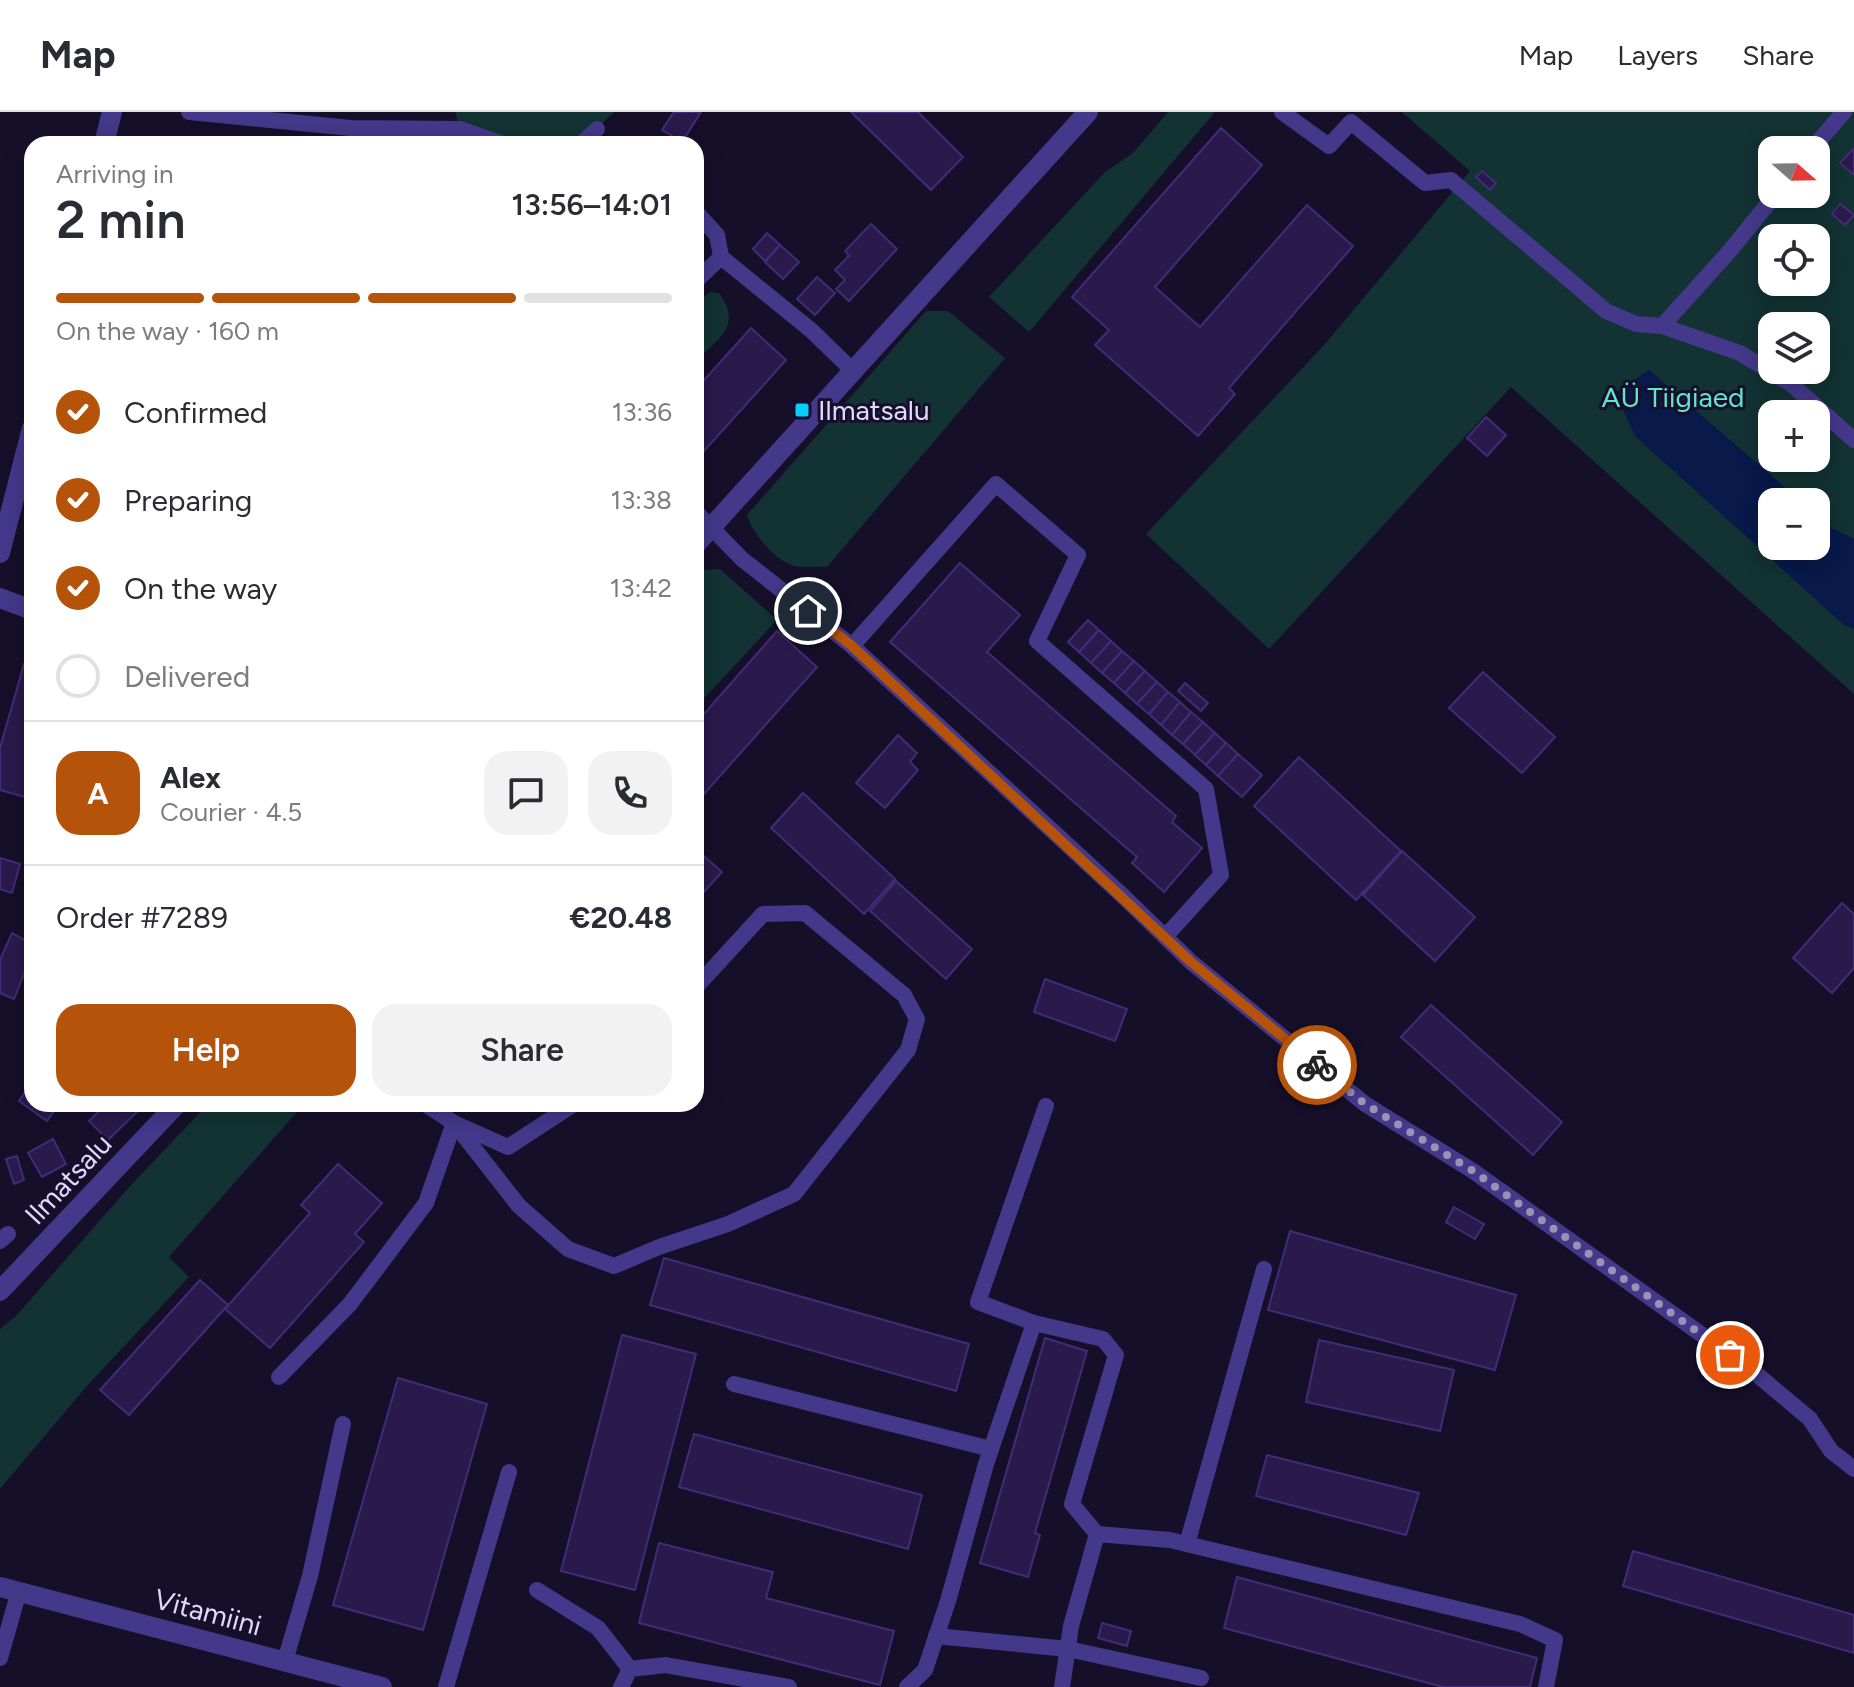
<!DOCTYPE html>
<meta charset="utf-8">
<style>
:root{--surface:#fff;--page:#f2f2f3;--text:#2b2b33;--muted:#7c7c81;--line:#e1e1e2;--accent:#b45309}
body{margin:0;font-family:Figtree,sans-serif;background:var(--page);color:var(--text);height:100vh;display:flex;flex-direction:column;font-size:30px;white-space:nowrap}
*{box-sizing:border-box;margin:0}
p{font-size:26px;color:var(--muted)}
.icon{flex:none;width:44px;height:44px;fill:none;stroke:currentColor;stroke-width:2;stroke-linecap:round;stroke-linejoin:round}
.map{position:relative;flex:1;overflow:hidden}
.details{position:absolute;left:24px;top:24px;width:680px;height:976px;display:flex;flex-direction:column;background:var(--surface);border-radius:24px;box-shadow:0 4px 20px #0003}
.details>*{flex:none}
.needle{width:52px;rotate:110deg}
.buttons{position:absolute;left:1758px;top:24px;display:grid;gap:16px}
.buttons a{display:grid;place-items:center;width:72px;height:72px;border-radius:16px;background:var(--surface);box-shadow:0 4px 20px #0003;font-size:40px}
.pin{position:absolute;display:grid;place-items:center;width:68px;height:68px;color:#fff;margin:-34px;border:4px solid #fff;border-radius:50%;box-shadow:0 2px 8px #0007}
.courier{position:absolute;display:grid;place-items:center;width:80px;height:80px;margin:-40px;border:6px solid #b45309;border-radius:50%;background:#fff;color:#222;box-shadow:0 2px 10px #0007}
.head em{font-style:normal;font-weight:600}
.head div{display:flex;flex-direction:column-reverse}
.head{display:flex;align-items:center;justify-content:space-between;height:136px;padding:0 32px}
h1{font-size:52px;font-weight:600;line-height:60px}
.bar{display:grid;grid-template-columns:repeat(4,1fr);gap:12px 8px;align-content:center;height:96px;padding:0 32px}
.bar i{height:10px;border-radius:6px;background:var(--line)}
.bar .on{background:var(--accent)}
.bar p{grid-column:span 4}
.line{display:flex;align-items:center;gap:20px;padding:0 32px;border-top:2px solid var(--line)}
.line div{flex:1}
.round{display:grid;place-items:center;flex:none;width:84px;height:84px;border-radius:24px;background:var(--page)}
ol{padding:0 32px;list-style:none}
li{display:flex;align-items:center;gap:24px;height:88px}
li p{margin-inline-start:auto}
li .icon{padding:8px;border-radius:50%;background:var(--accent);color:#fff;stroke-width:4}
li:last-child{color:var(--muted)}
li i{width:44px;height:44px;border:4px solid var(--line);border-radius:50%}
.action{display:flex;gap:16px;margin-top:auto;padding:16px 32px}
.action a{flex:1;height:92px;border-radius:24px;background:var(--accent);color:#fff;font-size:32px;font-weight:600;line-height:92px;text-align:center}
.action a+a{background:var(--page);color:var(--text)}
header{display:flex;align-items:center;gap:48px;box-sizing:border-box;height:112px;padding:0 40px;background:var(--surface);border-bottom:2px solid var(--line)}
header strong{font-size:38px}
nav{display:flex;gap:44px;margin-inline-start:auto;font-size:28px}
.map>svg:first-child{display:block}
.green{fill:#123234;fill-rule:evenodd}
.water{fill:#08194a}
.building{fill:#291a4b;stroke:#422b78;stroke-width:2}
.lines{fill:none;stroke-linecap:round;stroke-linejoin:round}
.service{stroke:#44388a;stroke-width:16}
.minor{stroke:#44388a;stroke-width:20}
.tertiary{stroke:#44388a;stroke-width:20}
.done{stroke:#9992b4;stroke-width:8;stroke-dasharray:0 14.4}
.route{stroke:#b45309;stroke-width:10}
.poi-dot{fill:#04cdff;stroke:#160f2a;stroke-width:3}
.labels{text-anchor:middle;stroke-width:6;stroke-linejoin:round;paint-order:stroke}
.park-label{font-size:28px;fill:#5de5d1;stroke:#160f2a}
.poi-label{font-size:28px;fill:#e0d8ff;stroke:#160f2a;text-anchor:start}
.street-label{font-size:28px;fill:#e0d8ff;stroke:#160f2a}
</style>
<header>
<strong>Map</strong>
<nav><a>Map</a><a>Layers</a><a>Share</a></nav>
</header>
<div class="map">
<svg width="1854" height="1575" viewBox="0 0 1854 1575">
<rect width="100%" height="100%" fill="#160f2a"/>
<g class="green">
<path d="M455 0H614L581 32H503L460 17Z"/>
<path d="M1168 0H1215L1029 220 989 185 1105 60 1134 40Z"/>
<path d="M1402 0H1854V582L1511 275 1269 537 1146 422 1325 232 1470 59ZM1772 38H1816V82H1772ZM1772 126H1816V170H1772ZM1772 214H1816V258H1772ZM1772 302H1816V346H1772ZM1772 390H1816V434H1772Z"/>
<path d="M710 180 719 181C743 215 719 225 696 250V190Z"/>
<path d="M926 199H948L1005 246 827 455C817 454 804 456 794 454 775 449 752 421 747 403Z"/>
<path d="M720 457 777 508 696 595V458Z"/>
<path d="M208 992H304L169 1145 189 1165 86 1275 0 1377V1217L16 1204 131 1073Z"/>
</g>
<path class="water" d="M1649 258 1802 390H1772V434H1816V402L1832 416 1854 427V517L1844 513 1635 324 1615 281Z"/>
<g class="building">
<path d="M674 0H701L682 30 662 18Z"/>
<path d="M851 0H918L963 45 931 78Z"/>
<path d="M1221 16 1262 53 1155 175 1200 215 1307 93 1353 134 1229 276 1235 282 1198 324 1095 233 1109 218 1072 185Z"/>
<path d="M1854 36V63L1840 51Z"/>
<path d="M1482 59 1496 71 1490 78 1476 65Z"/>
<path d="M1840 92 1854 103 1845 113 1832 102Z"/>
<path d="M871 112 897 137 849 189 836 177 845 168 835 158 849 144 845 139Z"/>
<path d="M767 121 780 133 765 149 753 137Z"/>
<path d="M780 133 799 150 783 167 765 150Z"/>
<path d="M817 165 835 181 815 203 797 187Z"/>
<path d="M751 216 786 248 696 348V277Z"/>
<path d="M1486 305 1506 323 1487 344 1467 326Z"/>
<path d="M960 451 1020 503 987 540 1176 704 1172 710 1202 736 1164 780 1132 751 1137 745 890 530Z"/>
<path d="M1088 508 1099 518 1079 540 1068 530Z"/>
<path d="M1099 518 1111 529 1091 551 1079 540Z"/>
<path d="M777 519 817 555 696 691V611Z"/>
<path d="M1111 529 1122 539 1102 561 1091 551Z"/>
<path d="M1122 539 1134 549 1114 571 1102 561Z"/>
<path d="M1134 549 1145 559 1125 581 1114 571Z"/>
<path d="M24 552 32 556V687L0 678V636Z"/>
<path d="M1145 559 1157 570 1137 592 1125 581Z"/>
<path d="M1483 560 1555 625 1522 661 1449 596Z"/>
<path d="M1157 570 1168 580 1149 602 1137 592Z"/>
<path d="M1185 571 1208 591 1201 599 1178 579Z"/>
<path d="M1168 580 1180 590 1161 613 1149 602Z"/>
<path d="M1180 590 1191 600 1172 623 1161 613Z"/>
<path d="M1191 600 1203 610 1183 632 1172 623Z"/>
<path d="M1203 610 1215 621 1195 643 1183 632Z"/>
<path d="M1215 621 1226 631 1206 653 1195 643Z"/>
<path d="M898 623 917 641 910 650 918 658 885 696 856 671Z"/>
<path d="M1226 631 1238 642 1218 664 1206 653Z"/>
<path d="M1238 642 1262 663 1242 685 1218 664Z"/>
<path d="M1299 645 1401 739 1356 788 1254 694Z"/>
<path d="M803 681 895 767 864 802 771 716Z"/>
<path d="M696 737 722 760 696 789Z"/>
<path d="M1402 739 1475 805 1435 849 1363 783Z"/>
<path d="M0 746 20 752 12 781 0 777Z"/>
<path d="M896 769 972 837 946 867 870 799Z"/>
<path d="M1842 791 1854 802V856L1832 881 1793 846Z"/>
<path d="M12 821 32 832V842L14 887 0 881V848Z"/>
<path d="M1045 867 1127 897 1115 929 1034 900Z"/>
<path d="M1431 893 1562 1010 1533 1043 1401 925Z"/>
<path d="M26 979 32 983V992H44L54 999 47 1009 19 989Z"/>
<path d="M106 992H142L144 993 108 1028 89 1009Z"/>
<path d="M53 1027 66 1052 42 1065 28 1041Z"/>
<path d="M17 1044 24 1068 14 1072 6 1047Z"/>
<path d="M338 1052 382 1091 355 1122 364 1130 270 1236 225 1197 310 1101 301 1093Z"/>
<path d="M1454 1095 1484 1112 1475 1127 1446 1110Z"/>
<path d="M1290 1119 1516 1183 1495 1258 1268 1198Z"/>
<path d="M664 1146 969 1232 956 1279 650 1193Z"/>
<path d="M200 1168 228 1193 129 1303 100 1278Z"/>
<path d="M622 1223 696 1242 635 1478 561 1459Z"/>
<path d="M1045 1226 1087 1239 1035 1421 1040 1423 1028 1465 980 1451Z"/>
<path d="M1319 1228 1454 1258 1440 1319 1306 1290Z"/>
<path d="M398 1266 487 1292 423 1518 333 1493Z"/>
<path d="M694 1322 922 1383 908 1437 679 1375Z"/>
<path d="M1267 1343 1419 1381 1406 1423 1256 1384Z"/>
<path d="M659 1431 773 1460 766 1486 894 1519 880 1573 639 1511Z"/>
<path d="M1633 1439 1854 1503V1541L1623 1474Z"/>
<path d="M1237 1465 1537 1546 1530 1575H1443L1224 1516Z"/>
<path d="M1102 1511 1131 1519 1127 1534 1098 1526Z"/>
</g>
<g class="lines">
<g class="service">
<path d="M189 0 351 16 460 17 503 32"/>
<path d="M1282 0 1329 34 1351 10 1425 71 1451 68 1606 199 1636 212 1662 214 1740 241 1791 272 1854 328"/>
<path d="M581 32 597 17"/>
<path d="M1811 38 1844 0"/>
<path d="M696 100 717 123 721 145 812 219 853 259"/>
<path d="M696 169 721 145"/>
<path d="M1662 214 1728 141 1776 82"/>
<path d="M696 400 742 447 852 534 1124 785 1191 850 1365 992 1473 1059 1754 1260 1810 1307 1831 1339 1854 1357"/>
<path d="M852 534 996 372 1078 443 1037 529 1206 677 1221 763 1165 825"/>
<path d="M425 992 454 1011 508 1035 574 992"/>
<path d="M454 1011 519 1094 568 1137 614 1154 659 1135 728 1112 794 1082 908 938 917 907 904 883 805 801 763 802 696 875"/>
<path d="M0 1129 8 1122"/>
<path d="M1034 1211 978 1190 1046 994"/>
<path d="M279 1265 350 1192 426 1091 454 1011"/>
<path d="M734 1272 991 1337"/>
<path d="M1187 1432 1264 1157"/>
<path d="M537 1478 598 1516 630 1557"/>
<path d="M936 1524 1068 1537 1201 1566"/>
<path d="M0 1546 19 1479"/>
<path d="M285 1549 310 1464 343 1312"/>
<path d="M446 1575 509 1360"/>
<path d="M621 1575 630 1557 666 1553 789 1575"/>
<path d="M907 1575 925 1558 948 1489 986 1352 1034 1211 1103 1227 1116 1243 1072 1392 1097 1422"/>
<path d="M1062 1575 1071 1514 1097 1422 1170 1428 1520 1512 1555 1528 1546 1575"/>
</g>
<g class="minor">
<path d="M104 32 112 0"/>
<path d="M0 441 32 316"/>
<path d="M0 486 32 498"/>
<path d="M0 1475 382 1575"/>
</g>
<g class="tertiary">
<path d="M696 432 1088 0"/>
<path d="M0 1179 177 992"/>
</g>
</g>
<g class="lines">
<path class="done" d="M1317 953 1365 992 1473 1059 1730 1243"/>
<path class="route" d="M808 499 852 534 1191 850 1317 953"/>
</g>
<rect class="poi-dot" x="794" y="290" width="16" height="16" rx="4"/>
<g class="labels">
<g class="park-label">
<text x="1673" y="295">AÜ Tiigiaed</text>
</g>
<g class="poi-label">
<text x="818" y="308">Ilmatsalu</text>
</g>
<g class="street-label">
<text transform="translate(68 1067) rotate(-47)" y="10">Ilmatsalu</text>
<text transform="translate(208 1500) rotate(15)" y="10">Vitamiini</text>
</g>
</g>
</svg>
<div class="buttons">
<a><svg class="needle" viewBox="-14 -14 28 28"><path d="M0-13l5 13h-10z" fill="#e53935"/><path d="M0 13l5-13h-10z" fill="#7c7c81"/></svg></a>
<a><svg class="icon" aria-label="locate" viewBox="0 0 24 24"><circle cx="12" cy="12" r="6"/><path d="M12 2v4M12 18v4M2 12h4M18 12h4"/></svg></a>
<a><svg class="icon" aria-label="layers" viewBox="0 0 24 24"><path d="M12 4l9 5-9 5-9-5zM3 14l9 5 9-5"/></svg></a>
<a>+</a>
<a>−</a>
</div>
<div class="pin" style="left:1730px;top:1243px;background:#ea580c"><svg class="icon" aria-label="bag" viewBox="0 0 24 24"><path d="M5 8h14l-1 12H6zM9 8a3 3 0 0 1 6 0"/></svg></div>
<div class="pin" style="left:808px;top:499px;background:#1f2937"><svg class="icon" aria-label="home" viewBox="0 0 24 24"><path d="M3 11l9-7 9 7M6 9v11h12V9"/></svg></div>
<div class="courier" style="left:1317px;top:953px"><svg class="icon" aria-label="bike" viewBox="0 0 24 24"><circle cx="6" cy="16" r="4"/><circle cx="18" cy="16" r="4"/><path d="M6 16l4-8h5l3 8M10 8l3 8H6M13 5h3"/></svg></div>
<section class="details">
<div class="head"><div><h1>2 min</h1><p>Arriving in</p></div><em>13:56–14:01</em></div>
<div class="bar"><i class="on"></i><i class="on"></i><i class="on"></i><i></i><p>On the way · 160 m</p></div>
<ol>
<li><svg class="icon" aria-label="check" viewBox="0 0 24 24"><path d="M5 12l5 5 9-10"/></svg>Confirmed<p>13:36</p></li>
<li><svg class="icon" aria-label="check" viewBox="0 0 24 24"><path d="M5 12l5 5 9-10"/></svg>Preparing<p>13:38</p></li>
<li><svg class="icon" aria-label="check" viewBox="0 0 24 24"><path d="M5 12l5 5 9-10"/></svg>On the way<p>13:42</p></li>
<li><i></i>Delivered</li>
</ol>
<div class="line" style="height:144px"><b class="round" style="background:var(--accent);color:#fff">A</b><div><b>Alex</b><p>Courier · 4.5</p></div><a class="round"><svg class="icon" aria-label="chat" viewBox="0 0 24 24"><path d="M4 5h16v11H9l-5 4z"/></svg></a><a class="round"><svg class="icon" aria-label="phone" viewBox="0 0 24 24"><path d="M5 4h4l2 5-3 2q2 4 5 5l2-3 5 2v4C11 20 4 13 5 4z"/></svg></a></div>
<div class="line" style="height:104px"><div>Order #7289</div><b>€20.48</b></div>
<div class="action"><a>Help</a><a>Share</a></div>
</section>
</div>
